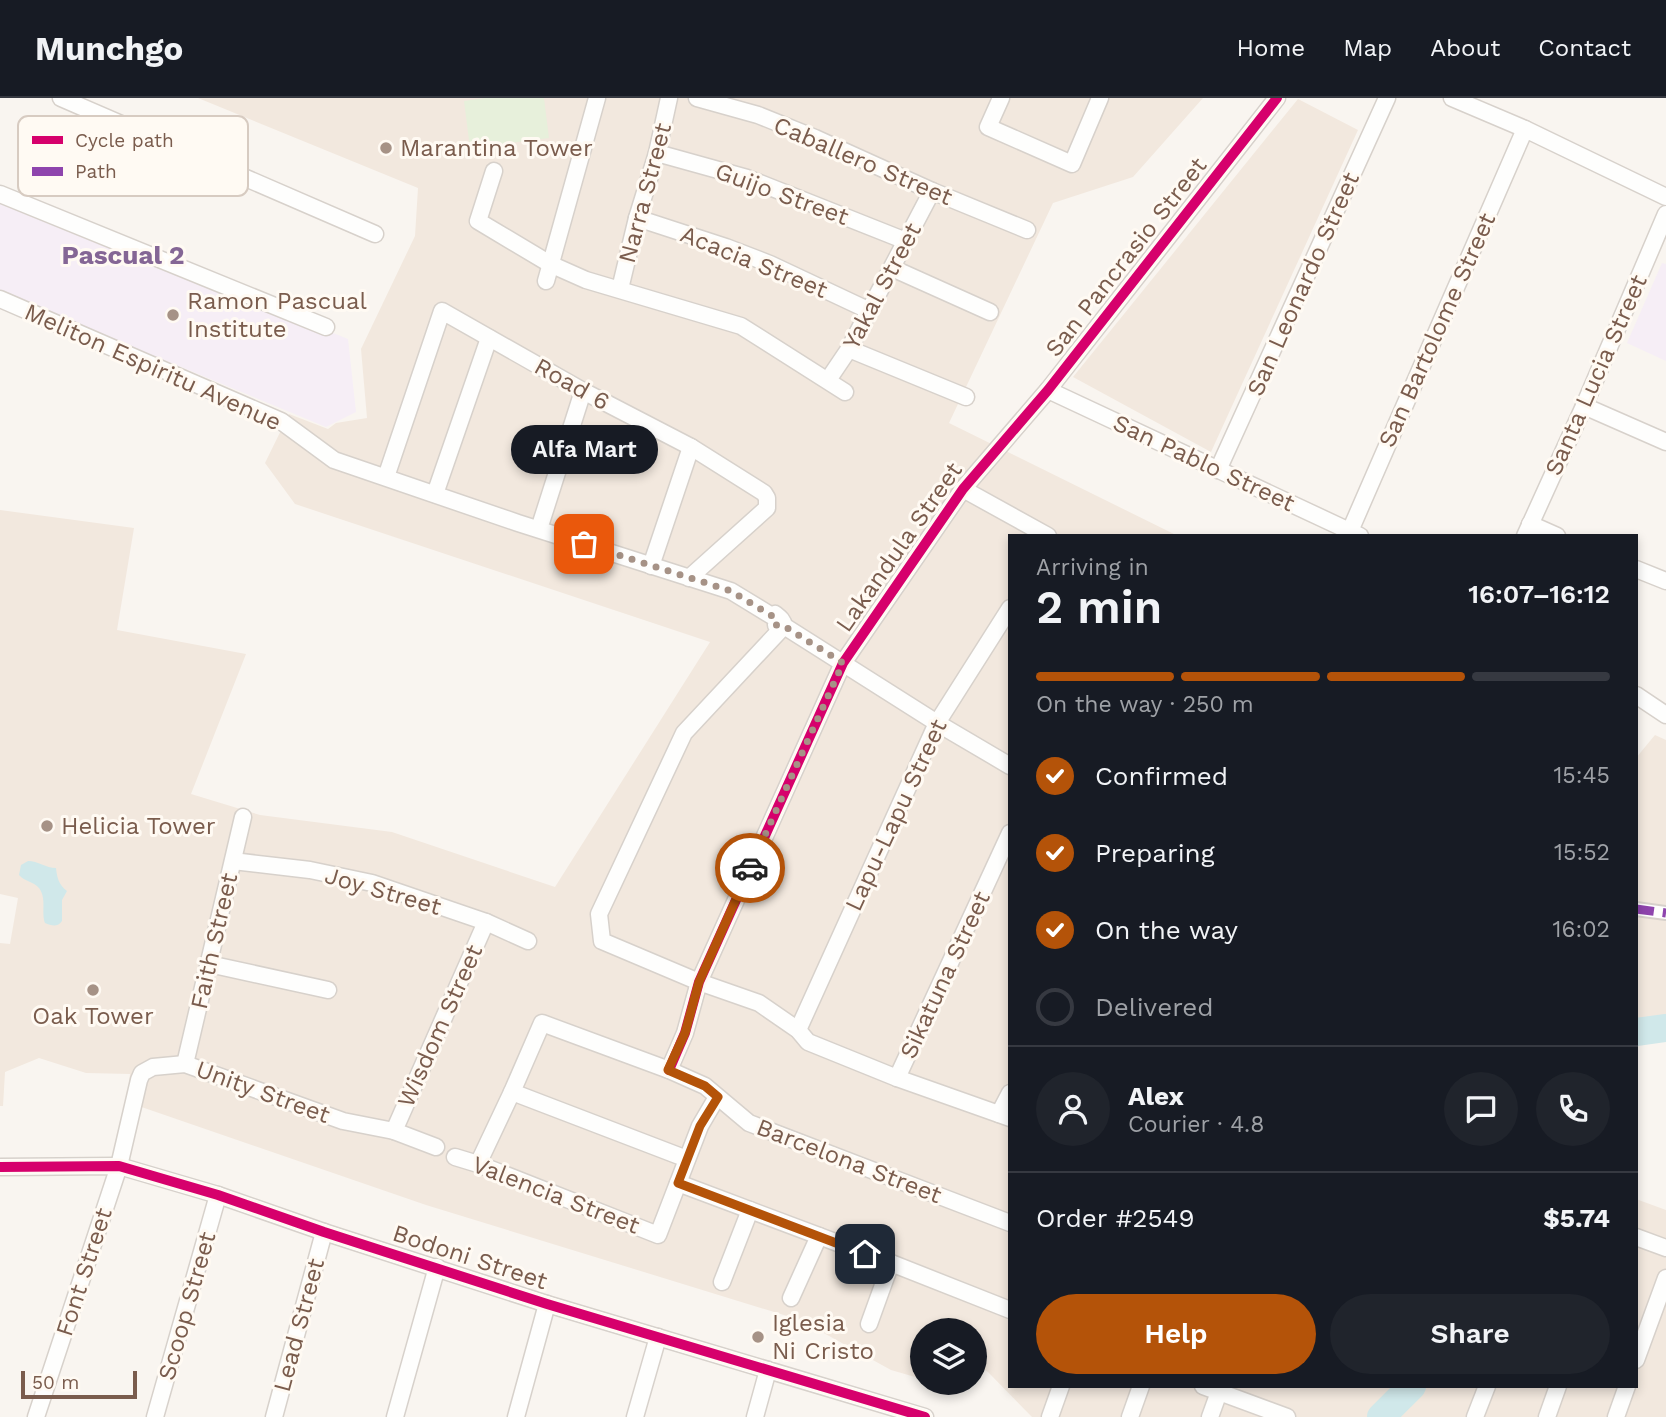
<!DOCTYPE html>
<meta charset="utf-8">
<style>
:root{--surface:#171b24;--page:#20242c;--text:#f1f3f6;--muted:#9ea1a6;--line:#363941;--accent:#b45309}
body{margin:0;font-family:"Work Sans",sans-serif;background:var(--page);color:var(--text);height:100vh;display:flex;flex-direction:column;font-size:26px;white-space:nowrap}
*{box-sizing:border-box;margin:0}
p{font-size:23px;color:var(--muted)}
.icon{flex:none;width:38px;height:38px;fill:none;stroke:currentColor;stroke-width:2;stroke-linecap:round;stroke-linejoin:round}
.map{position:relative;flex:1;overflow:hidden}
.side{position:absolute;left:1008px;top:436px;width:630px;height:854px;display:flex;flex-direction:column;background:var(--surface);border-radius:0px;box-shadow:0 4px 10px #0003}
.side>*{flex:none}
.tools{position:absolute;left:910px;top:1220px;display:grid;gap:14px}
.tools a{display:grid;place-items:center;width:77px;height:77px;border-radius:50%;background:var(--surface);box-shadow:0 4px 10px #0003;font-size:35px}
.scale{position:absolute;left:21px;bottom:18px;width:116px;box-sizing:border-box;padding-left:7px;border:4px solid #7a5c4d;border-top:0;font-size:19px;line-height:24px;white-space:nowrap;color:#7a5c4d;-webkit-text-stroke:5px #fffaf3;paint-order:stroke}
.pin{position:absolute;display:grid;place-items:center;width:60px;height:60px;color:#fff;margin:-30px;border-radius:14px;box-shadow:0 4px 10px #0006}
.courier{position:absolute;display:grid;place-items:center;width:70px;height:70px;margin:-35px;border:5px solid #b45309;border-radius:50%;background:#fff;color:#222;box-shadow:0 2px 9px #0007}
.bubble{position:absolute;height:49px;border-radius:24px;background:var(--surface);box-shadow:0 4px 10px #0003;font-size:23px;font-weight:600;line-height:49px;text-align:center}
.headline em{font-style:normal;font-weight:600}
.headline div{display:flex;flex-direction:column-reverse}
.headline{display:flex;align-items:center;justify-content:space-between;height:119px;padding:0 28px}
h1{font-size:46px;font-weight:600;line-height:52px}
.bar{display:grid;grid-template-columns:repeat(4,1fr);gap:10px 7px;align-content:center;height:84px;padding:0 28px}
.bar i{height:9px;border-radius:5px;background:var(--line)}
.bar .current{background:var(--accent)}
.bar p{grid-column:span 4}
.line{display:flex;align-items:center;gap:18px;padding:0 28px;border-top:2px solid var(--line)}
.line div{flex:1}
.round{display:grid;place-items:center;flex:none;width:74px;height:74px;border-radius:37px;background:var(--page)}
ol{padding:0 28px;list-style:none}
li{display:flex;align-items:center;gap:21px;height:77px}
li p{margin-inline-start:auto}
li .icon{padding:7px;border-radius:50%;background:var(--accent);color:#fff;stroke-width:4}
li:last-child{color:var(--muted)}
li i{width:38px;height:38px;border:4px solid var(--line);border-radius:50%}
.action{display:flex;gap:14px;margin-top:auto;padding:14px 28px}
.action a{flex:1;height:80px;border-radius:42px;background:var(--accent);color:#fff;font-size:28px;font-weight:600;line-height:80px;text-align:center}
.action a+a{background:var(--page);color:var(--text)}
header{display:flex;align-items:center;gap:42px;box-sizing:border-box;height:98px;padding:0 35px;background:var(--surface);border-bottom:2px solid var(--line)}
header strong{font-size:33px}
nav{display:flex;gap:38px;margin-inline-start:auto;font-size:24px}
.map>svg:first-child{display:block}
.residential{fill:#f2e8de}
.education{fill:#f6eef6}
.green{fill:#e7f0db}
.water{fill:#d0e8ea}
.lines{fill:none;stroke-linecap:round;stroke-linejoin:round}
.river{stroke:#d0e8ea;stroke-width:28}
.pedestrian-casing{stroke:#d7d1cb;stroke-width:16}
.minor-casing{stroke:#d7d1cb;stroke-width:19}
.pedestrian{stroke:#fefefd;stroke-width:12}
.minor{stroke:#fefefd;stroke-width:16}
.quiet{stroke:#8e44ad;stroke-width:9;stroke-dasharray:18 9;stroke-linecap:butt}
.cycleway-casing{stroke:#fffaf3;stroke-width:15}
.cycleway{stroke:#d6006c;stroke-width:10}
.done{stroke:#a69286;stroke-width:7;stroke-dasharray:0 12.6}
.route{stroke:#b45309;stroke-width:9}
.poi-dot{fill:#a69286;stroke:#fffaf3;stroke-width:2.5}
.labels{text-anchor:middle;stroke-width:6;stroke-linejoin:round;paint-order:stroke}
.poi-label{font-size:24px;fill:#7a5c4d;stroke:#fffaf3;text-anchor:start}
.street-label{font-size:24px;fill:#7a5c4d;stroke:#fffaf3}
.neighbourhood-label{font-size:26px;font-weight:bold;fill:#846695;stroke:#fffaf3}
.key{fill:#fffaf3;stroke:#d7cbc1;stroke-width:2}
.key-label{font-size:19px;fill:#7a5c4d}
</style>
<header>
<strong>Munchgo</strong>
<nav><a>Home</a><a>Map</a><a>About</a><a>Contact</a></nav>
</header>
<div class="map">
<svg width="1666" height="1319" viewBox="0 0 1666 1319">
<rect width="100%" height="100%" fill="#f9f5f0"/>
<g class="residential">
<path d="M198 0H1203L1133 79 1053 105 949 325 1176 437 1010 438V1288H1398L1369 1319H1032L988 1274 975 1266V1232H922V1281L891 1272 800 1222 426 1107 127 1004 130 976 86 975 39 960 5 974 3 1008H0V845L10 846 18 800 0 796V412L134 430 117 532 246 556 191 696 260 717 392 734 555 789 710 544 295 406 265 365 289 316 328 331 336 325 367 320 361 251 415 138 418 90Z"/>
<path d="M1298 1 1358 32 1211 354 1073 279Z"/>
<path d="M1655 637 1666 642V923L1639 927 1636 920V660Z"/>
<path d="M1636 1101 1666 1112V1319H1388L1419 1288H1636Z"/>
</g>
<g class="education">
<path d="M0 100 348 241 356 314 326 329 0 194Z"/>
<path d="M1662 165 1666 166V263L1627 245Z"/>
</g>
<path class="green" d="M485 0H544L549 40 470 50 464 3Z"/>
<path class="water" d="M28 763C38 763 46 770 56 770 57 780 59 787 67 793L62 802V823C58 829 52 828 45 825 41 814 47 801 39 790 33 783 25 784 19 777L21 767Z"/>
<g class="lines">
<g class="river">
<path d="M1636 934 1666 930"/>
<path d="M1381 1319 1412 1288"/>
</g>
<g class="pedestrian-casing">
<path id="pedestrian" d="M1636 811 1666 815"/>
</g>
<g class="minor-casing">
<g id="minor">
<path d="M61 0 375 136"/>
<path d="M697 0 758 17 815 40 932 93 1027 132"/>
<path d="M1001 0 988 29 1072 66 1100 0"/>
<path d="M1452 0 1525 31 1666 99"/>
<path d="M657 55 747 80 906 143"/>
<path d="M494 73 478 123 550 166 586 182 741 228 845 294"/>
<path d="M0 96 326 229"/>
<path d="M637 120 726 149 770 166 870 213"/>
<path d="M892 170 990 214"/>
<path d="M546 183 597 0"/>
<path d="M620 191 637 120 657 55 669 0"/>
<path d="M0 201 281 323 334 362 518 425 731 493 772 518 775 516C780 520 783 522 784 528"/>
<path d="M849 251 966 299"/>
<path d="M828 282 849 251 932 93"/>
<path d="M1048 292 1360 438"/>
<path d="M1584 308 1666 344"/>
<path d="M1218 372 1387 0"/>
<path d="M386 379 442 213 583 293 691 349 764 395 767 400V410L689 480"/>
<path d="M963 391 1048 438"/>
<path d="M435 396 489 240"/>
<path d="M1530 426 1557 438"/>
<path d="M539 431 583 293"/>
<path d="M1350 433 1525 31"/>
<path d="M1525 438 1584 308 1666 116"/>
<path d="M651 468 691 349"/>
<path d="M1636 471 1666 483"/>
<path d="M776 527 784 528 937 625 1010 668"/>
<path d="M784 528 684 635 599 816 602 843 699 884 759 905 798 932 808 944 897 980 1010 1020"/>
<path d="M1636 597 1666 617"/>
<path d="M233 763 310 772 372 785 486 824 528 843"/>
<path d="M209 866 328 892"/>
<path d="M798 932 937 625 1010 510"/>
<path d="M185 966 243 719"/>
<path d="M669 972 685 935 699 884 843 565 963 391 1048 292 1277 0"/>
<path d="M897 980 1010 735"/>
<path d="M512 994 687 1061"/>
<path d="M999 1016 1010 995"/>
<path d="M394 1033 486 824"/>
<path d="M455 1059 478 1066 658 1137 700 1028 717 999"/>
<path d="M478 1066 512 994 542 925 669 972 705 988 749 1025 1010 1125"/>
<path d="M0 1069 119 1068 218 1097 324 1134 547 1206 925 1319"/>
<path d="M678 1085 891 1165 1010 1212"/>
<path d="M1636 1139 1666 1150"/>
<path d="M722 1184 750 1112"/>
<path d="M791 1200 819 1138"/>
<path d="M869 1226 891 1165"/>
<path d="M1636 1262 1666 1180"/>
<path d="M1203 1288 1287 1319"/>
<path d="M36 1319 119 1068 139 982 142 975 153 969 185 966 343 1023 394 1033 436 1049"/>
<path d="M155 1319 218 1097"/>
<path d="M274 1319 324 1134"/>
<path d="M395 1319 437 1169"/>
<path d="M516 1319 547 1206"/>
<path d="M635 1319 658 1239"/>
<path d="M755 1319 768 1272"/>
<path d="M1050 1319 1061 1288"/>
<path d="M1130 1319 1141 1288"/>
<path d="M1210 1319 1219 1294"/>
<path d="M1475 1319 1487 1288"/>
<path d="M1547 1319 1558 1288"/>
<path d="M1616 1319 1627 1288"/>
</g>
</g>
<use href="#pedestrian" class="pedestrian"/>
<use href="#minor" class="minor"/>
<path class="quiet" d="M1636 811 1666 815"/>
<g class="cycleway-casing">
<g id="cycleway">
<path d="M669 972 685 935 699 884 843 565 963 391 1048 292 1277 0"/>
<path d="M0 1069 119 1068 218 1097 324 1134 547 1206 925 1319"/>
</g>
</g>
<use href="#cycleway" class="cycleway"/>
</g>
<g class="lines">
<path class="done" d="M584 446 731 493 772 518 771 523 778 528H784L843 565 750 770"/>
<path class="route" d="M750 770 699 884 685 935 668 972 705 988 718 999 700 1028 678 1085 865 1156"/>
</g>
<g class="poi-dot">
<circle cx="386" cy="50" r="7"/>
<circle cx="173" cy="217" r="7"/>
<circle cx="47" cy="728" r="7"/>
<circle cx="93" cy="892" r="7"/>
<circle cx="758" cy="1239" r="7"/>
</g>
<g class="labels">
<g class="poi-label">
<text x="400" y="58">Marantina Tower</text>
<text x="187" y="211">Ramon Pascual<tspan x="187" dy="28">Institute</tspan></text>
<text x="61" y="736">Helicia Tower</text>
<text x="93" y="926" text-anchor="middle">Oak Tower</text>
<text x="772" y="1233">Iglesia<tspan x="772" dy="28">Ni Cristo</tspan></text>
</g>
<g class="street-label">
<text transform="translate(863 63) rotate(23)" y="8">Caballero Street</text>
<text transform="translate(645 95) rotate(-75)" y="8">Narra Street</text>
<text transform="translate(782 96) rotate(20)" y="8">Guijo Street</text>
<text transform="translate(1126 159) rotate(-52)" y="8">San Pancrasio Street</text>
<text transform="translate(754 164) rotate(22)" y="8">Acacia Street</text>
<text transform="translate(1303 186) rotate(-66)" y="8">San Leonardo Street</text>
<text transform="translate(882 188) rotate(-62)" y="8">Yakal Street</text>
<text transform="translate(1437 232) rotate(-66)" y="8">San Bartolome Street</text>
<text transform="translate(153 269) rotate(24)" y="8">Meliton Espiritu Avenue</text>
<text transform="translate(1596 277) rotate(-66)" y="8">Santa Lucia Street</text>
<text transform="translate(572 286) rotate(29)" y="8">Road 6</text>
<text transform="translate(1204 365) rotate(25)" y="8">San Pablo Street</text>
<text transform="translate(899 449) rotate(-55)" y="8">Lakandula Street</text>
<text transform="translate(896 717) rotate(-65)" y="8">Lapu-Lapu Street</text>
<text transform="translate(383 793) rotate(16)" y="8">Joy Street</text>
<text transform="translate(214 843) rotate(-77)" y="8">Faith Street</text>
<text transform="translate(945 877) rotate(-65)" y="8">Sikatuna Street</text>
<text transform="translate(440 928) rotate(-66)" y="8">Wisdom Street</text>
<text transform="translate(263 994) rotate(20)" y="8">Unity Street</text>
<text transform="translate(849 1063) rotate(21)" y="8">Barcelona Street</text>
<text transform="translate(556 1097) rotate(21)" y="8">Valencia Street</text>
<text transform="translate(470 1159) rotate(18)" y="8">Bodoni Street</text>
<text transform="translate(84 1174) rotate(-72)" y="8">Font Street</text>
<text transform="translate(187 1208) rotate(-74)" y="8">Scoop Street</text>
<text transform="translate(299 1227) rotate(-75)" y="8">Lead Street</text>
</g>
<g class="neighbourhood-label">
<text x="123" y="166">Pascual 2</text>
</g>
</g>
<rect x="18" y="18" width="230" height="80" rx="10" class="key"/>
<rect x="32" y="38" width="31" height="8" fill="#d6006c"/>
<rect x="32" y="69" width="31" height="9" fill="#8e44ad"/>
<g class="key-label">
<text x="75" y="49">Cycle path</text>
<text x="75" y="80">Path</text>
</g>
</svg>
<div class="tools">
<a><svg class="icon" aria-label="layers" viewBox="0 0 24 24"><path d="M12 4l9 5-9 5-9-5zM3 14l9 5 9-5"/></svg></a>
</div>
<div class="scale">50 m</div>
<div class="pin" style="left:584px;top:446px;background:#ea580c"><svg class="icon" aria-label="bag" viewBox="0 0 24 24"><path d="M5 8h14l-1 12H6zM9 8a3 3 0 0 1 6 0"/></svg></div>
<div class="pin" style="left:865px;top:1156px;background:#1f2937"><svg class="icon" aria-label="home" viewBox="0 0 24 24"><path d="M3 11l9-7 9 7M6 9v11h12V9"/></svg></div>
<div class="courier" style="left:750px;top:770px"><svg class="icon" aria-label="car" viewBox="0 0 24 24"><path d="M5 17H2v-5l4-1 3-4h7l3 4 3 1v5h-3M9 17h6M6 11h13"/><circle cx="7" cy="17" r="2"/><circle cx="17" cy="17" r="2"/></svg></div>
<div class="bubble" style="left:511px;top:327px;width:147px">Alfa Mart</div>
<section class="side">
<div class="headline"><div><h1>2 min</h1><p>Arriving in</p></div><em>16:07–16:12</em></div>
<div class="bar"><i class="current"></i><i class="current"></i><i class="current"></i><i></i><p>On the way · 250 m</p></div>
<ol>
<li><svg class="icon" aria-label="check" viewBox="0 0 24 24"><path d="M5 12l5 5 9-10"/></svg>Confirmed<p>15:45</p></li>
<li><svg class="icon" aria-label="check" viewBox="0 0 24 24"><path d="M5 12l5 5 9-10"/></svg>Preparing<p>15:52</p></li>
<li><svg class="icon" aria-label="check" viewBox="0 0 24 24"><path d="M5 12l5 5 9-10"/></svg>On the way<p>16:02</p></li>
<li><i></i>Delivered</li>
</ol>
<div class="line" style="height:126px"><a class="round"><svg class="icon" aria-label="person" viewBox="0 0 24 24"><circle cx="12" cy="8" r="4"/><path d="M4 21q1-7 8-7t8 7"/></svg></a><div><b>Alex</b><p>Courier · 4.8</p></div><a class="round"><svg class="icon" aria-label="chat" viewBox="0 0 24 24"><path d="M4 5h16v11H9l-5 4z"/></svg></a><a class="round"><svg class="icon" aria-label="phone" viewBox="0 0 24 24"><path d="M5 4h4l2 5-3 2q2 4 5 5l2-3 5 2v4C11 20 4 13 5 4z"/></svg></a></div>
<div class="line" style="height:91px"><div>Order #2549</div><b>$5.74</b></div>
<div class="action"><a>Help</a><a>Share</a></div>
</section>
</div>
